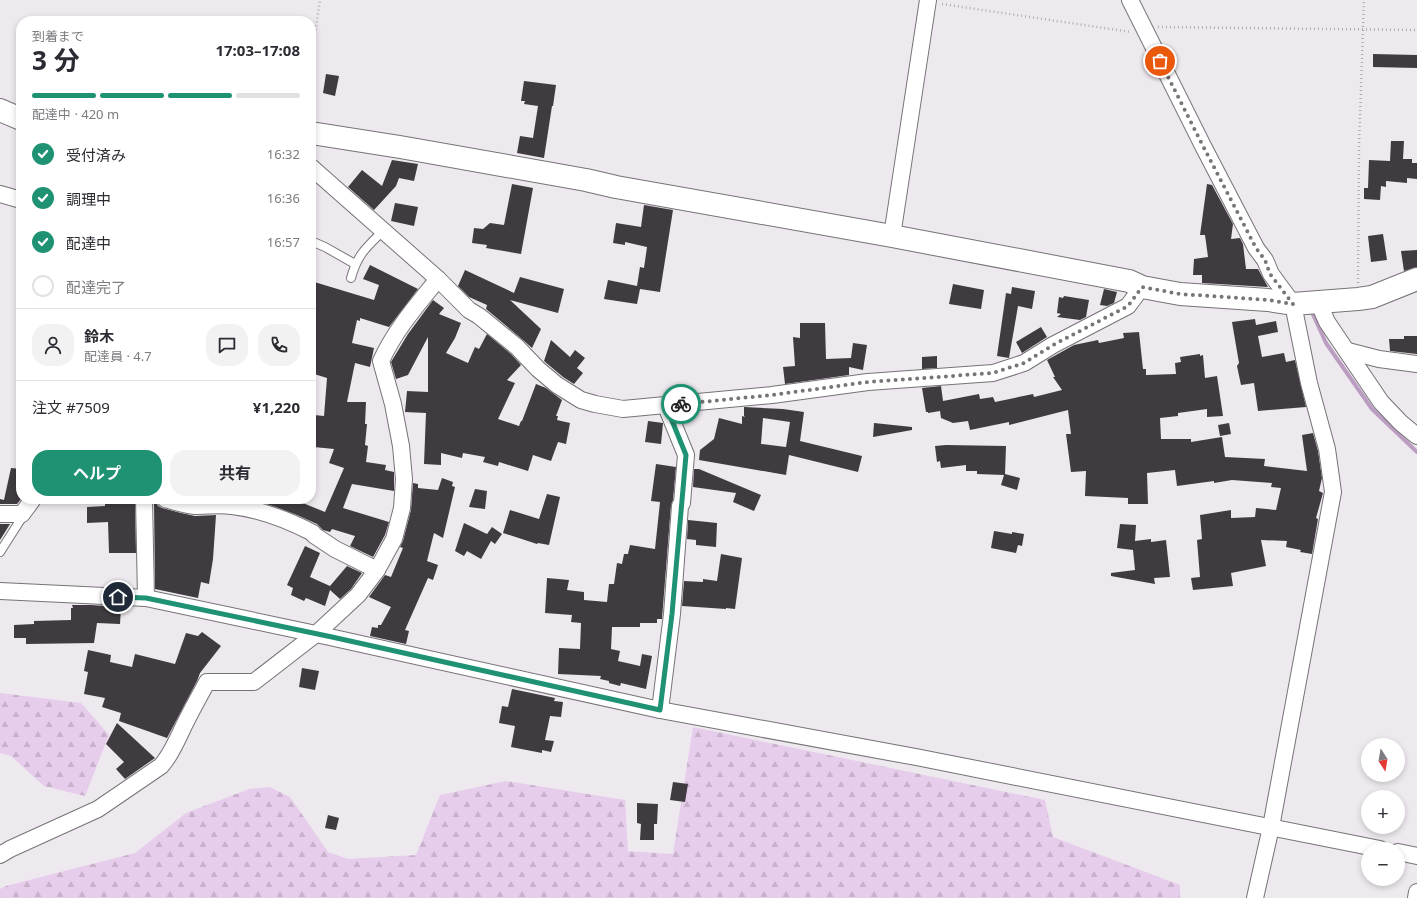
<!DOCTYPE html>
<html lang="ja">
<meta charset="utf-8">
<style>
:root{--surface:#fff;--page:#f2f2f3;--text:#2b2b33;--muted:#7c7c81;--line:#e1e1e2;--accent:#209274}
body{margin:0;font-family:"Noto Sans","Noto Sans JP",sans-serif;background:var(--page);color:var(--text);height:100vh;display:flex;flex-direction:column;font-size:15px;white-space:nowrap}
*{box-sizing:border-box;margin:0}
p{font-size:13px;color:var(--muted)}
.icon{flex:none;width:22px;height:22px;fill:none;stroke:currentColor;stroke-width:2;stroke-linecap:round;stroke-linejoin:round}
.map{position:relative;flex:1;overflow:hidden}
.drawer{position:absolute;left:16px;top:16px;width:300px;height:488px;display:flex;flex-direction:column;background:var(--surface);border-radius:16px;box-shadow:0 2px 6px #0003}
.drawer>*{flex:none}
.needle{width:26px;rotate:169deg}
.fabs{position:absolute;left:1361px;top:738px;display:grid;gap:8px}
.fabs a{display:grid;place-items:center;width:44px;height:44px;border-radius:50%;background:var(--surface);box-shadow:0 2px 6px #0003;font-size:20px}
.pin{position:absolute;display:grid;place-items:center;width:34px;height:34px;color:#fff;margin:-17px;border:2px solid #fff;border-radius:50%;box-shadow:0 1px 4px #0007}
.courier{position:absolute;display:grid;place-items:center;width:40px;height:40px;margin:-20px;border:3px solid #209274;border-radius:50%;background:#fff;color:#222;box-shadow:0 1px 5px #0007}
.overview em{font-style:normal;font-weight:700}
.overview div{display:flex;flex-direction:column-reverse}
.overview{display:flex;align-items:center;justify-content:space-between;height:68px;padding:0 16px}
h1{font-size:26px;font-weight:700;line-height:30px}
.bar{display:grid;grid-template-columns:repeat(4,1fr);gap:6px 4px;align-content:center;height:48px;padding:0 16px}
.bar i{height:5px;border-radius:3px;background:var(--line)}
.bar .active{background:var(--accent)}
.bar p{grid-column:span 4}
.line{display:flex;align-items:center;gap:10px;padding:0 16px;border-top:1px solid var(--line)}
.line div{flex:1}
.round{display:grid;place-items:center;flex:none;width:42px;height:42px;border-radius:16px;background:var(--page)}
ol{padding:0 16px;list-style:none}
li{display:flex;align-items:center;gap:12px;height:44px}
li p{margin-inline-start:auto}
li .icon{padding:4px;border-radius:50%;background:var(--accent);color:#fff;stroke-width:4}
li:last-child{color:var(--muted)}
li i{width:22px;height:22px;border:2px solid var(--line);border-radius:50%}
.cta{display:flex;gap:8px;margin-top:auto;padding:8px 16px}
.cta a{flex:1;height:46px;border-radius:16px;background:var(--accent);color:#fff;font-size:16px;font-weight:700;line-height:46px;text-align:center}
.cta a+a{background:var(--page);color:var(--text)}
.map>svg:first-child{display:block}
.forest{fill:url(#forest-firs)}
.lines{fill:none;stroke-linecap:round;stroke-linejoin:round}
.stream{stroke:#bb9dc1;stroke-width:4}
.building{fill:#3f3b40;fill-rule:evenodd}
.lane-casing{stroke:#767377;stroke-width:10}
.street-casing{stroke:#767377;stroke-width:18}
.secondary-casing{stroke:#767377;stroke-width:24}
.path{stroke:#b0adb1;stroke-width:2.5;stroke-dasharray:1 3;stroke-linecap:butt}
.lane{stroke:#fff;stroke-width:8}
.street{stroke:#fff;stroke-width:16}
.secondary{stroke:#fff;stroke-width:22}
.done{stroke:#777578;stroke-width:4;stroke-dasharray:0 7.2}
.route{stroke:#209274;stroke-width:5}
</style>
<div class="map">
<svg width="1417" height="898" viewBox="0 0 1417 898">
<defs>
<pattern id="forest-firs" width="22" height="20" patternUnits="userSpaceOnUse"><rect width="22" height="20" fill="#e7cdec"/><path d="M5 1l3.5 6h-7zM16 11l3.5 6h-7z" fill="#c7b1cb"/></pattern>
</defs>
<rect width="100%" height="100%" fill="#ede9ee"/>
<g class="forest">
<path d="M0 693 81 703 109 735 85 796 44 786 11 756 0 753Z"/>
<path d="M693 727 1045 800 1053 837 1180 885V898H0V889L6 886 135 853 186 813 249 789 270 787 290 797 328 852 348 859 416 855 440 795 506 781 625 800 628 851 673 854Z"/>
</g>
<g class="lines">
<path class="stream" d="M1311 310 1326 343 1372 409 1417 452"/>
</g>
<g class="building">
<path d="M1373 54 1417 55V68L1373 67Z"/>
<path d="M326 74 339 76 335 96 323 93Z"/>
<path d="M524 81 556 85 553 106H552L544 158 517 153 520 136 533 138 538 106 524 104 525 101H521Z"/>
<path d="M1391 141H1404L1403 159H1412V163H1417V179L1407 178V183L1386 181V187L1381 186 1380 200 1364 199V188H1368L1369 160 1390 161Z"/>
<path d="M392 160 418 164 414 181 399 178 396 186 374 210 348 187 362 170 382 186Z"/>
<path d="M512 184 533 188 521 254 486 248 487 245 472 243 474 228 483 229 490 223 504 225Z"/>
<path d="M1207 184 1212 185 1233 224 1231 239 1240 238 1243 244 1246 269H1258L1268 287 1202 283V275H1193L1194 259 1208 257 1205 235H1200Z"/>
<path d="M395 203 418 207 414 226 391 221Z"/>
<path d="M644 205 673 210 660 292 640 289 637 304 604 299 608 280 637 286 640 267 644 268 647 247 625 242V245L613 243 616 223 641 227Z"/>
<path d="M1383 234 1387 260 1371 262 1368 236Z"/>
<path d="M1417 250V267L1404 271 1401 251Z"/>
<path d="M370 265 418 289 389 327 360 318V321L357 320 352 343 374 348 370 367 355 363 347 402H366L365 424H367L365 445 368 446 366 462 386 465 385 470 394 472V491L352 484 343 508 389 522 385 535 373 557 350 546 355 536 332 529 330 532 323 530 317 524 297 515 276 507 253 500 293 499 325 512 344 468 329 463 334 449 314 447 315 441H311V425L314 415 324 416 327 378 311 373V343L315 329 311 328V314L316 298 311 297V281L374 300 379 285 363 279Z"/>
<path d="M465 270 514 293 520 277 564 289 558 313 510 300 541 329 532 348 523 340 486 309 487 305 469 297 458 286Z"/>
<path d="M953 284 984 290 981 309 949 304Z"/>
<path d="M1012 287 1035 291 1032 309 1018 306 1009 358 997 356 1006 293 1011 294Z"/>
<path d="M1104 289 1117 292 1114 303 1107 306 1100 305Z"/>
<path d="M1064 296 1089 300 1086 317 1080 320 1057 317 1061 314 1057 313 1059 297 1063 298Z"/>
<path d="M433 300 444 308 439 314 461 323 455 338 446 353 468 363 475 347 479 349 487 334 511 354 521 365 507 380 515 383 498 419 519 426 521 421H522L536 384 546 388 562 400 556 416H558L557 420 570 423 566 444 558 442 551 461 533 455 528 471 499 462 498 466 483 462 485 457 463 453 462 458 441 453V465L424 464 426 413 405 412 407 391 428 392V337L408 375 396 379 391 362 408 334Z"/>
<path d="M1255 319 1256 325 1276 321 1278 332 1258 336 1262 357 1284 353 1286 362 1295 360 1306 407 1258 411 1254 383 1241 385 1237 366 1239 363 1232 322Z"/>
<path d="M800 323H825L826 359 851 358 853 343 867 345 863 370 849 367V375L785 384 783 367 795 366 793 337 800 338Z"/>
<path d="M1041 327 1047 337 1022 353 1016 342Z"/>
<path d="M1139 332 1143 369H1146V375L1176 374 1175 363 1181 362 1180 357 1200 354V356L1203 355 1205 378 1217 376 1223 416 1207 417V409L1178 413V416L1160 418 1161 439H1191V442L1222 437 1225 457 1265 459 1264 466 1307 471 1302 435 1313 433 1318 451 1322 478 1319 491 1323 493 1316 518 1318 519 1312 554 1300 552 1301 550 1286 547 1287 541 1261 540 1266 566 1231 573 1233 586 1193 590 1191 578 1200 577 1197 540 1202 539 1200 515 1231 510V518L1255 517 1256 508 1276 510 1281 488 1271 487 1272 483 1232 480 1214 483V481L1177 486 1175 470 1147 473 1148 504H1128V498L1085 496 1086 471 1071 472 1066 434H1071L1068 410 1009 425V422L970 430 968 421 953 423 941 418 940 411 928 413V412H926L922 388 941 386 943 401 979 394 980 399 993 397 995 402 1033 394 1034 397 1062 390 1053 377H1055L1047 360 1074 345 1098 340 1099 343 1124 338 1123 333Z"/>
<path d="M1404 336H1417V354L1390 351 1389 339H1404Z"/>
<path d="M551 340 570 357 575 350 585 358 577 368 583 373 574 384 563 377 544 361Z"/>
<path d="M937 356V368L922 369V357Z"/>
<path d="M744 407 783 409 804 412 800 441 862 456 858 472 789 455 786 475 699 460 700 450 714 439 719 418 742 424V416L745 417 744 416ZM763 418 790 422 786 447 761 444Z"/>
<path d="M648 421 663 423 661 444 645 442Z"/>
<path d="M874 423 912 427V430L873 437Z"/>
<path d="M1229 423 1231 434 1220 436 1218 425Z"/>
<path d="M946 445 1006 446 1005 474 1020 478 1017 490 1001 485 1004 475 977 474V471H966V465L941 468 940 461 937 462 935 446Z"/>
<path d="M656 464 676 467 673 500 671 505 662 619H657V623H640V627H612L611 649 620 651 618 661 640 666 642 654 652 656 646 689 621 683 620 686 609 683V681L600 679 601 676 558 674 559 648 580 649 581 623 571 622 572 615 545 613 547 578 569 580 567 590 584 592V600L607 602 609 584H614L617 563 622 564 624 554H628L630 545 655 549 660 502 651 501Z"/>
<path d="M11 468 21 469 18 488H21V499L17 504H0V499L4 500Z"/>
<path d="M694 469H699L761 495 754 511 733 502 736 493 693 487Z"/>
<path d="M442 478 453 482 452 486 455 487 443 538 434 533 427 561 438 565 433 580 428 578 405 630 409 631 406 644 370 636 372 627 378 628V625H381L391 607 369 597 385 575 391 577 403 548 400 547 403 541 411 510 413 483 418 484V488L438 490Z"/>
<path d="M475 489 487 491 485 509 469 507Z"/>
<path d="M547 494 560 497 549 545 538 543 537 544 503 533 510 510 539 519Z"/>
<path d="M105 499H135L136 553H109L108 522 87 523V507L105 506Z"/>
<path d="M154 502H156L158 506 162 508 181 513 195 516 216 515 213 559 209 584 201 582 198 598 155 589Z"/>
<path d="M688 520 717 523 716 547 696 545V540L687 539Z"/>
<path d="M464 523 487 534 492 527 502 534 495 544 491 541 481 559 467 551 464 556 455 551Z"/>
<path d="M0 524H10L0 540Z"/>
<path d="M1120 524 1136 525 1135 541 1151 539V542L1166 540 1170 577 1154 578 1155 584 1111 576V573L1135 570 1133 550 1117 548Z"/>
<path d="M994 531 1012 534V532L1024 534 1022 546 1018 545 1016 553 991 548Z"/>
<path d="M305 546 320 553 310 577 330 586 347 566 362 573 351 589 340 599 330 590 325 606 306 598 304 601 291 595 293 588 287 585Z"/>
<path d="M721 554 742 558 735 609 726 608V609L682 606 684 581 703 582V579L717 581Z"/>
<path d="M72 605H91L121 607 120 624 97 623 94 643 26 644V638H14V625L34 624V621L71 620V608H73Z"/>
<path d="M202 632 221 646 200 673 197 681 167 738 119 721 121 713 102 707 105 698 84 694 88 672 84 671 88 650 111 655 110 662 132 667 135 654 175 664 186 633 198 636Z"/>
<path d="M302 668 319 671 315 690 299 687Z"/>
<path d="M512 689 555 698 554 701 563 702 561 717 550 716 545 740 554 741 551 752 542 750V753L511 747 515 726 499 723 502 706 508 707Z"/>
<path d="M117 723 155 758 125 779 116 769 124 762 106 744Z"/>
<path d="M673 782 688 784 685 802 670 800Z"/>
<path d="M637 803 658 804 657 824H654V840H640L641 824 637 823Z"/>
<path d="M328 815 339 818 336 830 325 828Z"/>
</g>
<g class="lines">
<g class="lane-casing">
<g id="lane">
<path d="M311 241 325 247 355 264"/>
<path d="M351 278C358 253 367 247 384 230"/>
<path d="M0 552 21 519 22 514"/>
</g>
</g>
<g class="street-casing">
<g id="street">
<path d="M1130 0 1203 146 1256 248 1265 260 1271 274 1293 304 1309 383 1327 449 1333 492 1271 827 1255 898"/>
<path d="M311 167 438 279 469 310 479 316 517 347 538 369 557 385 581 400 595 404 623 409 772 395 868 382 993 373 1024 363 1053 345 1128 306 1142 287"/>
<path d="M0 194 21 200"/>
<path d="M892 236 928 0"/>
<path d="M1318 301 1327 322 1381 402 1401 423 1417 436"/>
<path d="M1348 351 1379 359 1417 364"/>
<path d="M144 499 146 598"/>
<path d="M165 499C175 502 184 505 195 506 207 506 220 504 232 506 259 509 288 520 313 533L314 535 335 549 377 570"/>
<path d="M0 514H22L33 499"/>
<path d="M0 591 146 598 316 634 660 710 916 757 1380 849"/>
<path d="M660 710 672 614 680 506 682 503 686 455 666 406"/>
<path d="M1398 852 1417 856"/>
<path d="M0 855 10 849 98 809 161 766C170 756 174 746 180 734 188 716 198 699 207 682H254L316 634 358 595 377 570 394 539 402 508 404 479 401 446 393 404 381 361C395 330 417 305 438 279"/>
<path d="M1416 898 1417 892"/>
</g>
</g>
<g class="secondary-casing">
<g id="secondary">
<path d="M0 110 21 119"/>
<path d="M311 133 400 147 586 180 616 187 892 236 1129 281 1142 287 1180 294 1268 300 1293 304 1358 299 1372 297 1417 279"/>
</g>
</g>
<g class="path">
<path d="M942 4 1131 32"/>
<path d="M1158 27 1417 30"/>
<path d="M311 62 320 0"/>
<path d="M1358 283 1359 147 1364 0"/>
</g>
<use href="#lane" class="lane"/>
<use href="#street" class="street"/>
<use href="#secondary" class="secondary"/>
</g>
<g class="lines">
<path class="done" d="M681 404 772 395 868 382 993 373 1024 363 1053 345 1128 306 1142 287 1180 294 1268 300 1293 304 1270 274 1265 260 1256 248 1203 146 1160 61"/>
<path class="route" d="M118 597 146 598 332 637 660 710 672 614 686 455 666 406 681 404"/>
</g>
</svg>
<div class="fabs">
<a><svg class="needle" viewBox="-14 -14 28 28"><path d="M0-13l5 13h-10z" fill="#e53935"/><path d="M0 13l5-13h-10z" fill="#7c7c81"/></svg></a>
<a>+</a>
<a>−</a>
</div>
<div class="pin" style="left:1160px;top:61px;background:#ea580c"><svg class="icon" aria-label="bag" viewBox="0 0 24 24"><path d="M5 8h14l-1 12H6zM9 8a3 3 0 0 1 6 0"/></svg></div>
<div class="pin" style="left:118px;top:597px;background:#1f2937"><svg class="icon" aria-label="home" viewBox="0 0 24 24"><path d="M3 11l9-7 9 7M6 9v11h12V9"/></svg></div>
<div class="courier" style="left:681px;top:404px"><svg class="icon" aria-label="bike" viewBox="0 0 24 24"><circle cx="6" cy="16" r="4"/><circle cx="18" cy="16" r="4"/><path d="M6 16l4-8h5l3 8M10 8l3 8H6M13 5h3"/></svg></div>
<section class="drawer">
<div class="overview"><div><h1>3 分</h1><p>到着まで</p></div><em>17:03–17:08</em></div>
<div class="bar"><i class="active"></i><i class="active"></i><i class="active"></i><i></i><p>配達中 · 420 m</p></div>
<ol>
<li><svg class="icon" aria-label="check" viewBox="0 0 24 24"><path d="M5 12l5 5 9-10"/></svg>受付済み<p>16:32</p></li>
<li><svg class="icon" aria-label="check" viewBox="0 0 24 24"><path d="M5 12l5 5 9-10"/></svg>調理中<p>16:36</p></li>
<li><svg class="icon" aria-label="check" viewBox="0 0 24 24"><path d="M5 12l5 5 9-10"/></svg>配達中<p>16:57</p></li>
<li><i></i>配達完了</li>
</ol>
<div class="line" style="height:72px"><a class="round"><svg class="icon" aria-label="person" viewBox="0 0 24 24"><circle cx="12" cy="8" r="4"/><path d="M4 21q1-7 8-7t8 7"/></svg></a><div><b>鈴木</b><p>配達員 · 4.7</p></div><a class="round"><svg class="icon" aria-label="chat" viewBox="0 0 24 24"><path d="M4 5h16v11H9l-5 4z"/></svg></a><a class="round"><svg class="icon" aria-label="phone" viewBox="0 0 24 24"><path d="M5 4h4l2 5-3 2q2 4 5 5l2-3 5 2v4C11 20 4 13 5 4z"/></svg></a></div>
<div class="line" style="height:52px"><div>注文 #7509</div><b>¥1,220</b></div>
<div class="cta"><a>ヘルプ</a><a>共有</a></div>
</section>
</div>
